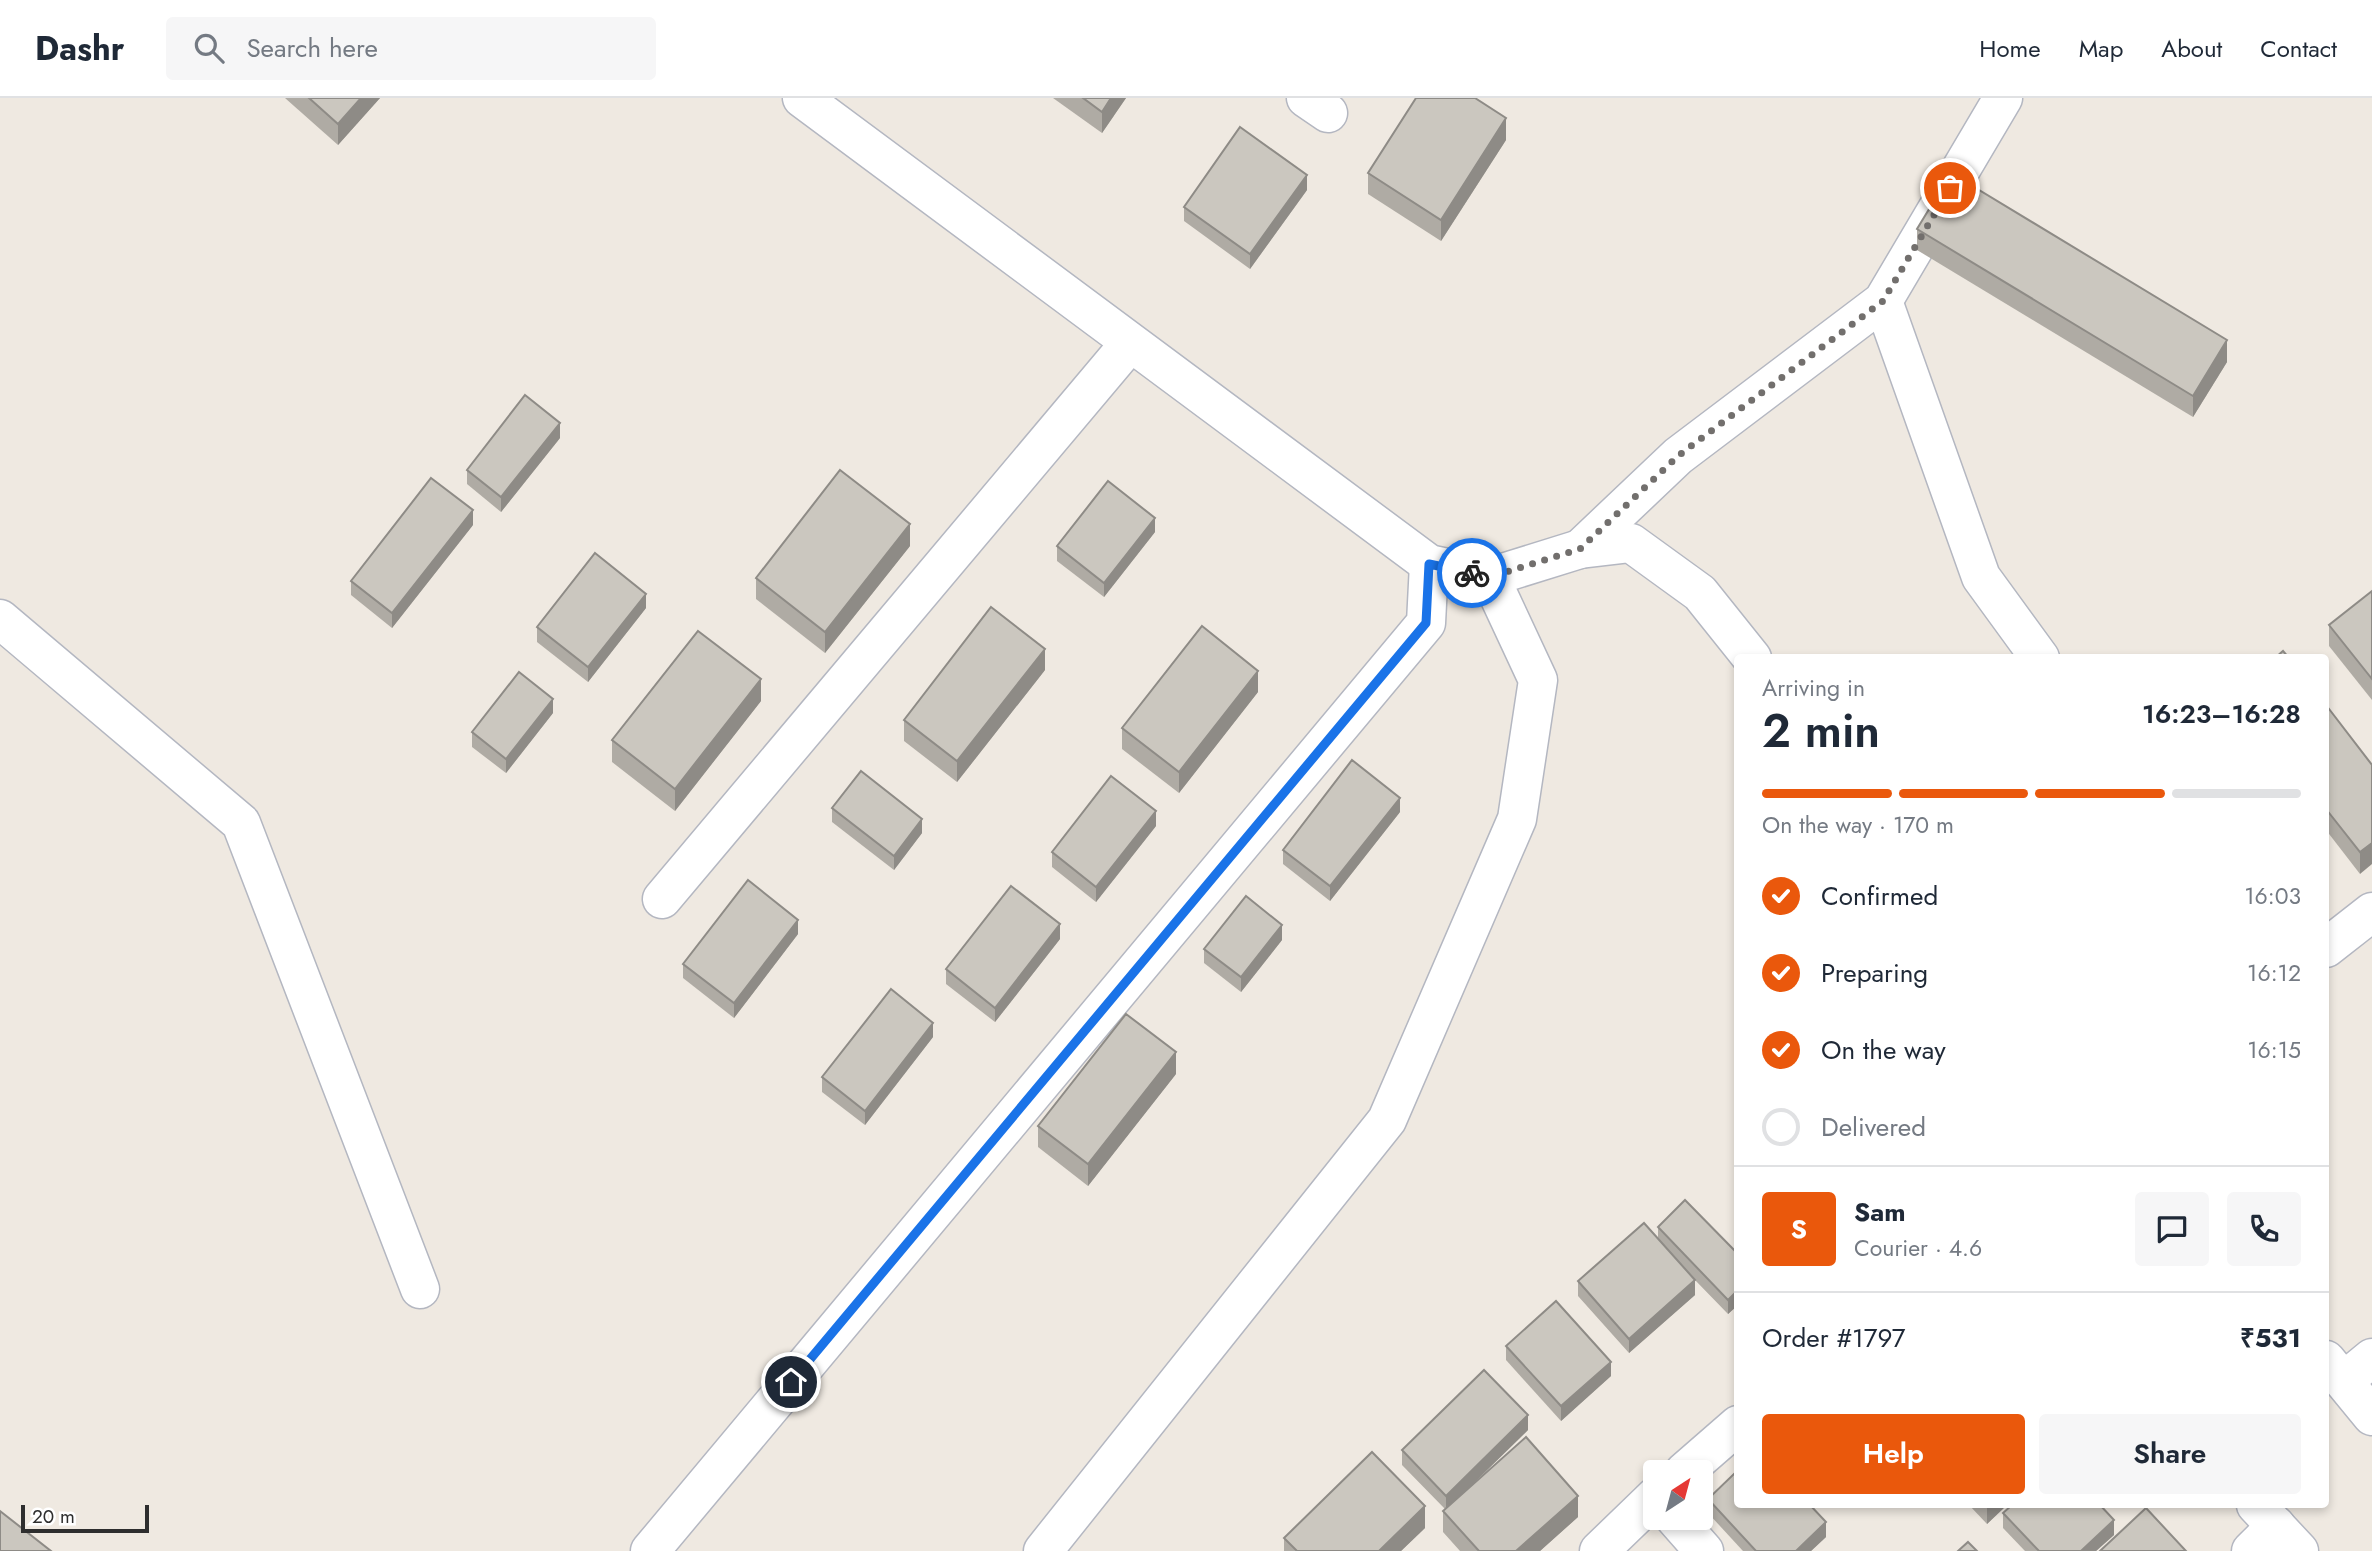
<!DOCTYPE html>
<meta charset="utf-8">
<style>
:root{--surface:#fff;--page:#f6f6f7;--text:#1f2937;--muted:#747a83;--line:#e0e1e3;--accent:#ea580c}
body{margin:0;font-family:Jost,sans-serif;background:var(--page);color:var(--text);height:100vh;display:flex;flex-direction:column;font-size:26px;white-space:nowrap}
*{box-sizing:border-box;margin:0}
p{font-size:23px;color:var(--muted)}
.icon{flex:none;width:38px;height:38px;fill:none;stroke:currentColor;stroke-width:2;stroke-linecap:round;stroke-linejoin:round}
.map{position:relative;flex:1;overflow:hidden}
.side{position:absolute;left:1734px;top:556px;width:595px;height:854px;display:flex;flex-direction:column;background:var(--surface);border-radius:7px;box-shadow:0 4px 10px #0003}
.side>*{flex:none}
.needle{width:46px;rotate:36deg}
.buttons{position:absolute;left:1643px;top:1362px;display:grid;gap:14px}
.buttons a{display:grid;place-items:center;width:70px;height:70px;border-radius:7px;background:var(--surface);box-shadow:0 4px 10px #0003;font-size:35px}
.scale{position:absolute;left:21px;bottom:18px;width:128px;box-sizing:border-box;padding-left:7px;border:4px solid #2e2e2e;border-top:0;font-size:19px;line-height:24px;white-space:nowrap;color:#2e2e2e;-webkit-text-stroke:5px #fff;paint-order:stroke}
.pin{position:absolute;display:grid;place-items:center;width:60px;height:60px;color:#fff;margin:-30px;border:4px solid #fff;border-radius:50%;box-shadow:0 2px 7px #0007}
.courier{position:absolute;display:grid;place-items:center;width:70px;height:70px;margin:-35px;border:5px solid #1a73e8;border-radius:50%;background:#fff;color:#222;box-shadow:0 2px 9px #0007}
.summary em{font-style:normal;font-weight:600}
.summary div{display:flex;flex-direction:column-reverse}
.summary{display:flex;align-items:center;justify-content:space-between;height:119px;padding:0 28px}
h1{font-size:46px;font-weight:600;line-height:52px}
.bar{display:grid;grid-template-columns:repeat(4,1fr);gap:10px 7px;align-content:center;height:84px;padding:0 28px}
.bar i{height:9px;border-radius:5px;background:var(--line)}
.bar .active{background:var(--accent)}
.bar p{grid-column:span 4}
.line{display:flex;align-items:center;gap:18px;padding:0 28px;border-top:2px solid var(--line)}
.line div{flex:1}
.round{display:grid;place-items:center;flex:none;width:74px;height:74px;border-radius:7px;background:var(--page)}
ol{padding:0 28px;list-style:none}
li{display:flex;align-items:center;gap:21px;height:77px}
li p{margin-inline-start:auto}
li .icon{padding:7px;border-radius:50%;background:var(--accent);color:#fff;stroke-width:4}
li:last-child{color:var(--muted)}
li i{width:38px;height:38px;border:4px solid var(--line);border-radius:50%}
.cta{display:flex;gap:14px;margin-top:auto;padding:14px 28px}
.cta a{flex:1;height:80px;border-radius:7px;background:var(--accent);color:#fff;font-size:28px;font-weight:600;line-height:80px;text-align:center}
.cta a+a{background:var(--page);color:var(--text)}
header{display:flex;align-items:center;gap:42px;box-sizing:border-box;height:98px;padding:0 35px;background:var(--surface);border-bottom:2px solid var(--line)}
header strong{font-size:33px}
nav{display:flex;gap:38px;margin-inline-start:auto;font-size:24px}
.search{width:490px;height:63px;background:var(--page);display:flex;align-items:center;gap:18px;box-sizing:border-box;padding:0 24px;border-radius:7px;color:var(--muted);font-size:26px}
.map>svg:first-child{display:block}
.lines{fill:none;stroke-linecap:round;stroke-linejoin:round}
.minor-casing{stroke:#b4b7c1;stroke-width:41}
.minor{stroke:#fff;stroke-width:38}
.wall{fill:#afaba4}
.shaded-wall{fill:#8e8b86}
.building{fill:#cbc7bf;stroke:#8e8b86;stroke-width:2}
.done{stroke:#726f6d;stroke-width:7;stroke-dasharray:0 12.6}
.route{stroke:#1a73e8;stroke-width:9}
</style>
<header>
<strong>Dashr</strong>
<div class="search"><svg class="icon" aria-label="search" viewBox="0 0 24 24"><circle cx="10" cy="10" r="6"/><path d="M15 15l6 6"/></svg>Search here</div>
<nav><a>Home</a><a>Map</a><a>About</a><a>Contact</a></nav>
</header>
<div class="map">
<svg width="2372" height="1453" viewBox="0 0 2372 1453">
<rect width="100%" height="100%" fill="#efe9e1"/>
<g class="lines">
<g class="minor-casing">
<g id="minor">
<path d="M802 0 1429 466 1490 479 1580 451 1631 445 1700 495 1752 560"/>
<path d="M1306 0 1328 15"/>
<path d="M1883 203 1981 479 2040 560"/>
<path d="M1580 451 1678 358 1883 203 2003 0"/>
<path d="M0 521 241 725 420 1191"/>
<path d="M662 801 1130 245"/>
<path d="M2326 850 2372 814"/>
<path d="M2326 1262 2372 1318"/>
<path d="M2344 1283 2372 1260"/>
<path d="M1684 1374 1738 1327"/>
<path d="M2256 1407 2299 1453"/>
<path d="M1674 1419 1704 1453"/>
<path d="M650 1453 1426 525 1429 466"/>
<path d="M1043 1453 1387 1022 1517 721 1538 582 1490 479"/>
<path d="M1599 1453 1656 1398"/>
<path d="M2251 1453 2276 1428"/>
</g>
</g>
<use href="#minor" class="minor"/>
</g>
<g class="wall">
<path d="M285 0H380L338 47Z"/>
<path d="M1053 0H1126L1102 35Z"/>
<path d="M1506 42 1441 143 1368 96V75Z"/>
<path d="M1307 92 1250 171 1184 123V109Z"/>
<path d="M1917 131 2227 264 2193 319 1917 152Z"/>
<path d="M560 340 501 414 467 386V372Z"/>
<path d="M473 427 392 530 351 497V483Z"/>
<path d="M1155 434 1104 499 1057 463V448Z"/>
<path d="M910 448 825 555 756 501V480Z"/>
<path d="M2372 493V602L2329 548V527Z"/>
<path d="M646 510 588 584 537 544V529Z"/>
<path d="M1045 572 957 684 904 643V622Z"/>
<path d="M1258 594 1179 695 1122 651V630Z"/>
<path d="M761 603 675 713 612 664V642Z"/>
<path d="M2326 607 2372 667 2360 776 2326 732Z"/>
<path d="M553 615 506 675 472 649V634Z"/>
<path d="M832 710 922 735 894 772 832 724Z"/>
<path d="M1400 714 1330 803 1283 766V752Z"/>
<path d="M1156 728 1096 804 1052 769V754Z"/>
<path d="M798 836 734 920 683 880V866Z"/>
<path d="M1060 841 995 924 946 886V871Z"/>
<path d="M1282 842 1241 894 1204 865V851Z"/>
<path d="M933 939 865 1027 822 994V979Z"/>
<path d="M1176 976 1088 1088 1038 1049V1028Z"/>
<path d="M1658 1129 1738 1156V1207L1728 1216 1695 1182V1197L1629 1255 1578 1198V1183L1658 1140Z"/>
<path d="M1506 1248 1611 1278 1561 1323 1506 1262Z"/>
<path d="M1528 1332 1472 1387 1578 1419 1540 1453H1460L1443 1434V1413L1445 1411 1402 1367V1352Z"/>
<path d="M1708 1401 1826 1439 1811 1453H1743L1708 1415Z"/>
<path d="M1969 1407H2007L1987 1426Z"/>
<path d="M2003 1415 2114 1437 2096 1453H2025L2003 1430Z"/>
<path d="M1425 1430 1401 1453H1284V1440Z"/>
</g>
<g class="shaded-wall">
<path d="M361 0H380L338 47V26Z"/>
<path d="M1111 0H1126L1102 35V14Z"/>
<path d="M1506 20V42L1441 143V122Z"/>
<path d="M1307 77V92L1250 171V156Z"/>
<path d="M2227 242V264L2193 319V298Z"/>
<path d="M560 325V340L501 414V399Z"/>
<path d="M473 412V427L392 530V515Z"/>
<path d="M1155 420V434L1104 499V485Z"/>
<path d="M910 426V448L825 555V534Z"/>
<path d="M646 496V510L588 584V569Z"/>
<path d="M1045 551V572L957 684V663Z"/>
<path d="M1258 573V594L1179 695V674Z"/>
<path d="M761 581V603L675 713V691Z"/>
<path d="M553 601V615L506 675V661Z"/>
<path d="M1400 700V714L1330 803V788Z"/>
<path d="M1156 713V728L1096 804V789Z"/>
<path d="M922 721V735L894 772V758Z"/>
<path d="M2372 745V766L2360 776V754Z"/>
<path d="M2328 785V806L2326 808V787Z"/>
<path d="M798 822V836L734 920V905Z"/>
<path d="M1060 826V841L995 924V910Z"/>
<path d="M1282 827V842L1241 894V879Z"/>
<path d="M933 925V939L865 1027V1013Z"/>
<path d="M1176 954V976L1088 1088V1066Z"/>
<path d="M1695 1182V1197L1629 1255V1241Z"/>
<path d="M1738 1192V1207L1728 1216V1202Z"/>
<path d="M1611 1264V1278L1561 1323V1308Z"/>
<path d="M1528 1317V1332L1446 1412V1398Z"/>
<path d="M1578 1398V1419L1540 1453H1516Z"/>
<path d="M1987 1407H2007L1987 1426Z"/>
<path d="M1425 1408V1430L1401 1453H1379Z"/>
<path d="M2114 1422V1437L2096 1453H2081Z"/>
<path d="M1826 1424V1439L1811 1453H1796Z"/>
</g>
<g class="building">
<path d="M309 0H361L338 26Z"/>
<path d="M1083 0H1111L1102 14Z"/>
<path d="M1416 0H1475L1506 20 1441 122 1368 75Z"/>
<path d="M1240 29 1307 77 1250 156 1184 109Z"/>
<path d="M1951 75 2227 242 2193 298 1917 131Z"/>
<path d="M525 297 560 325 501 399 467 372Z"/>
<path d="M840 372 910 426 825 534 756 480Z"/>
<path d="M431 380 473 412 392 515 351 483Z"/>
<path d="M1108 383 1155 420 1104 485 1057 448Z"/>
<path d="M595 455 646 496 588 569 537 529Z"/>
<path d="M2372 493V581L2329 527Z"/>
<path d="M991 509 1045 551 957 663 904 622Z"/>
<path d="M1202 528 1258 573 1179 674 1122 630Z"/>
<path d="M698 533 761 581 675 691 612 642Z"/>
<path d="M2283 553 2289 560H2275Z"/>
<path d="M519 574 553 601 506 661 472 634Z"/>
<path d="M2326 607 2372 667V745L2360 754 2326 711Z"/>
<path d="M1352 662 1400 700 1330 788 1283 752Z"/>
<path d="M861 673 922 721 894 758 832 710Z"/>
<path d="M1111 678 1156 713 1096 789 1052 754Z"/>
<path d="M748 782 798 822 734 905 683 866Z"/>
<path d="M1011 788 1060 826 995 910 946 871Z"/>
<path d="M1246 798 1282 827 1241 879 1204 851Z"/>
<path d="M891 891 933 925 865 1013 822 979Z"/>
<path d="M1126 916 1176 954 1088 1066 1038 1028Z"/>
<path d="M1685 1102 1738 1156V1192L1728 1202 1658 1129Z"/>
<path d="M1644 1125 1695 1182 1629 1241 1578 1183Z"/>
<path d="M1556 1203 1611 1264 1561 1308 1506 1248Z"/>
<path d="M1484 1272 1528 1317 1446 1398 1402 1352Z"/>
<path d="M1526 1339 1578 1398 1516 1453H1479L1443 1413Z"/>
<path d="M1372 1354 1425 1408 1379 1453H1297L1284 1440Z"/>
<path d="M1738 1372V1407H1810L1826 1424 1796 1453H1756L1708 1401Z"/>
<path d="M2012 1407H2100L2114 1422 2081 1453H2039L2003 1415Z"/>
<path d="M2146 1410 2186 1453H2100Z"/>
<path d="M0 1413 51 1453H0Z"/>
<path d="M1968 1444 1977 1453H1958Z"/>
</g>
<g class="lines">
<path class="done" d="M1472 475 1490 479 1580 451 1678 358 1883 203 1950 90"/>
<path class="route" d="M791 1284 1426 525 1429 466 1472 475"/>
</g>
</svg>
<div class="buttons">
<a><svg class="needle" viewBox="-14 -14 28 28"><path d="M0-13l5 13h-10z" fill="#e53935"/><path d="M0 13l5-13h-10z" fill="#747a83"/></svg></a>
</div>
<div class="scale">20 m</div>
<div class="pin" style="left:1950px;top:90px;background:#ea580c"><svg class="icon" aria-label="bag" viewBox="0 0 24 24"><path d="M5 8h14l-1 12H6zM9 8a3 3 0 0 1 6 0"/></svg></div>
<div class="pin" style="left:791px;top:1284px;background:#1f2937"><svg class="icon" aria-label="home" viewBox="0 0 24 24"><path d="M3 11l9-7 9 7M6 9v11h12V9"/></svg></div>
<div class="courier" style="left:1472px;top:475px"><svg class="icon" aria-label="bike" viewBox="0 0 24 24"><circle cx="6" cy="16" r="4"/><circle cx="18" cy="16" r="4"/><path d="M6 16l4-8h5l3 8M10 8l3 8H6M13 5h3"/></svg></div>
<section class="side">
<div class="summary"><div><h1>2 min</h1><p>Arriving in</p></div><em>16:23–16:28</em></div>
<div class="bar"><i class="active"></i><i class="active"></i><i class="active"></i><i></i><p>On the way · 170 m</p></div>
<ol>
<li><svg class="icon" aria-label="check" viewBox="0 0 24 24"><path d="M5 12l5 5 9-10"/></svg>Confirmed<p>16:03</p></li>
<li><svg class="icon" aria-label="check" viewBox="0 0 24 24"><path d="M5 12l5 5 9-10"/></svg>Preparing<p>16:12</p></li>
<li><svg class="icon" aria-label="check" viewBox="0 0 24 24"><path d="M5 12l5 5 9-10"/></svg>On the way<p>16:15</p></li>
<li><i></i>Delivered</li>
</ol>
<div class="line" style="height:126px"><b class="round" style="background:var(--accent);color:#fff">S</b><div><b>Sam</b><p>Courier · 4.6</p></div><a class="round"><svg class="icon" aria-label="chat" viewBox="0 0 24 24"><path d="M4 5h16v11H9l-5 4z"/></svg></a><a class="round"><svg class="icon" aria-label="phone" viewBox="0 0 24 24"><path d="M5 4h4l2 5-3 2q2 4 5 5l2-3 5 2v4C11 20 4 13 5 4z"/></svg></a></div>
<div class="line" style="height:91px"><div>Order #1797</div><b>₹531</b></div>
<div class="cta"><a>Help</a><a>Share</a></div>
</section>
</div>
